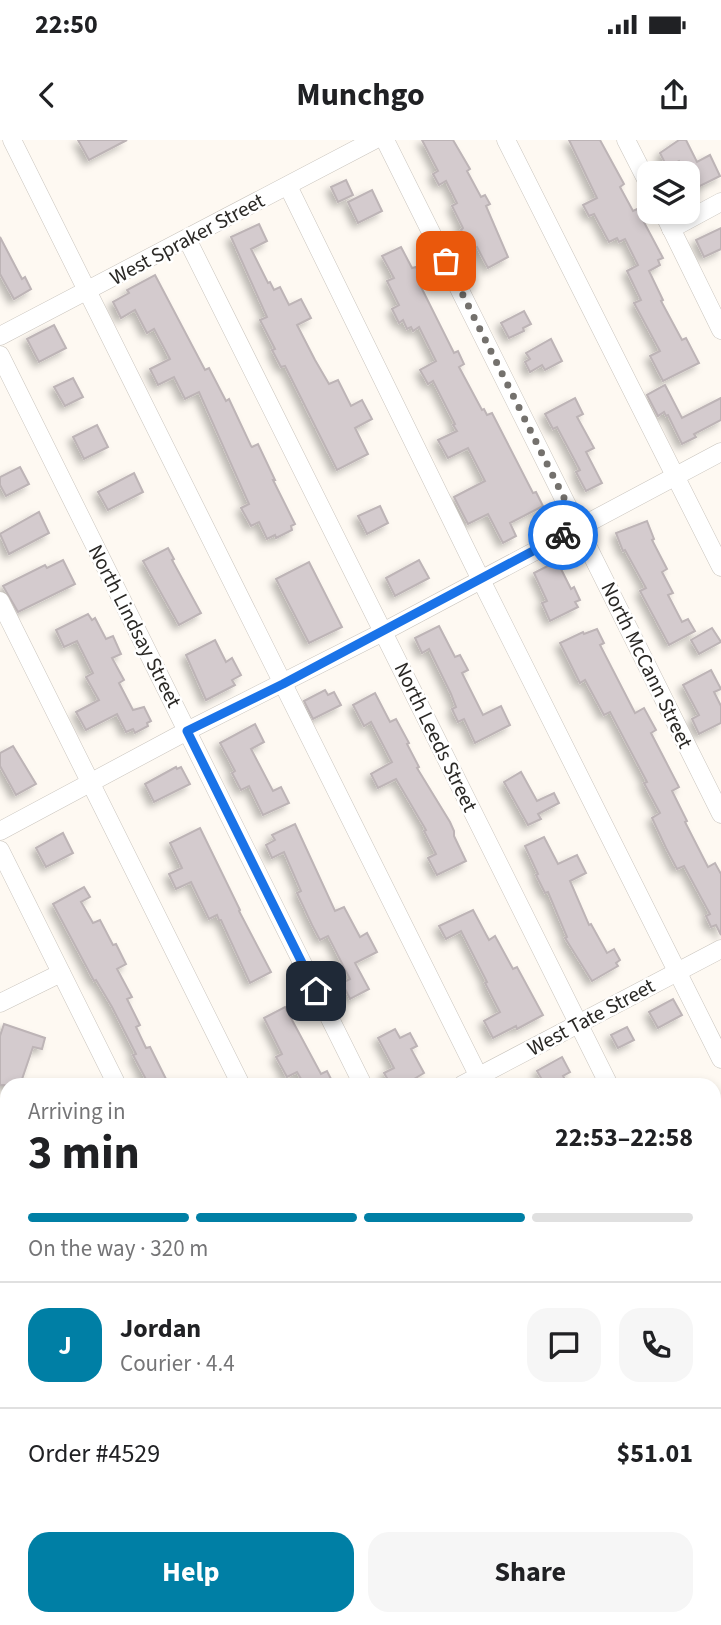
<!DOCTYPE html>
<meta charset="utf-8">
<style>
:root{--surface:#fff;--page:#f6f6f6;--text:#202124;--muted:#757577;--line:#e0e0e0;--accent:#007fa5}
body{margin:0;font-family:"Source Sans 3",sans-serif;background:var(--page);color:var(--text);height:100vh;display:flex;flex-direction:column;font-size:26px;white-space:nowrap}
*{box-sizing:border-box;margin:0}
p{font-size:23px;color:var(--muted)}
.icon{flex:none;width:38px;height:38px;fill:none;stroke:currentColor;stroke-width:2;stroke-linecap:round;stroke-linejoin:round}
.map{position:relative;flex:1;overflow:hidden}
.side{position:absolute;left:0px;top:938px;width:721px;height:548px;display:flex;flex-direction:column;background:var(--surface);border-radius:21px 21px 0 0;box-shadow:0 4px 10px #0003}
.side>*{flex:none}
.controls{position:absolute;left:637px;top:21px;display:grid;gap:14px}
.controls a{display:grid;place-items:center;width:63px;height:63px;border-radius:14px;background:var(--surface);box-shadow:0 4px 10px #0003;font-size:35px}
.pin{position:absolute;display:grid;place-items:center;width:60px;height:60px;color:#fff;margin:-30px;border-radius:14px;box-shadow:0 4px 10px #0006}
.courier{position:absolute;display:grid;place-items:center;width:70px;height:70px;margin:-35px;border:5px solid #1a73e8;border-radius:50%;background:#fff;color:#222;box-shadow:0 2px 9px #0007}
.summary em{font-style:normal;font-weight:700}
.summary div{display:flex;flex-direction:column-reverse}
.summary{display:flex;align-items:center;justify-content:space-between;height:119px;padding:0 28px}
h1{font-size:46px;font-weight:700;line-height:52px}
.bar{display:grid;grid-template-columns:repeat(4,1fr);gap:10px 7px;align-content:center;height:84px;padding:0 28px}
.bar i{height:9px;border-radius:5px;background:var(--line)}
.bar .active{background:var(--accent)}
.bar p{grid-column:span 4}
.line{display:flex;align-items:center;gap:18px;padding:0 28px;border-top:2px solid var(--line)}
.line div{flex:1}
.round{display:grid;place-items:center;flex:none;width:74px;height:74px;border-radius:21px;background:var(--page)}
.cta{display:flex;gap:14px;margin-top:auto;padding:14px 28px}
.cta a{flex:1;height:80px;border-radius:21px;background:var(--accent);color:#fff;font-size:28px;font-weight:700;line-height:80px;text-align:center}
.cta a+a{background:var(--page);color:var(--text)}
.status{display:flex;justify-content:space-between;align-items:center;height:49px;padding:0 35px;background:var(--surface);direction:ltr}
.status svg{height:19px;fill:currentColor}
header{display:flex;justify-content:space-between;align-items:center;height:91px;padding:0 28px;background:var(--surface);font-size:32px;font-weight:700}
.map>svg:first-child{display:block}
.building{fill:#d4cbce;stroke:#bdb4b6;stroke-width:2;filter:url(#shadow)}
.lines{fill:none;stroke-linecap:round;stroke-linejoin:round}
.minor-casing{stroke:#c9c4bd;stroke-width:19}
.minor{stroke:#fff;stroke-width:18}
.done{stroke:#74716d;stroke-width:7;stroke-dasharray:0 12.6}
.route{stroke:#1a73e8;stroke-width:9}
.labels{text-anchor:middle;stroke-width:5;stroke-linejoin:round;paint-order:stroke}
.street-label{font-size:21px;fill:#2a2825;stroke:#fff}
</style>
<div class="status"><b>22:50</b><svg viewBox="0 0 49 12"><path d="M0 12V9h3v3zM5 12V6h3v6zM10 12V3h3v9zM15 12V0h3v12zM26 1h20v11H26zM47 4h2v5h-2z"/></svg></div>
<header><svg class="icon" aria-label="back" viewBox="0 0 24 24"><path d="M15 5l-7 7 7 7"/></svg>Munchgo<svg class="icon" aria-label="share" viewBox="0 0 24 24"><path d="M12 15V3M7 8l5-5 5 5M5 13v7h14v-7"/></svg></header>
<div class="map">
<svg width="721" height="1485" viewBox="0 0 721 1485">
<defs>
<filter id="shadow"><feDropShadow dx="-4.5" dy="4.5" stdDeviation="3.5" flood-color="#0004"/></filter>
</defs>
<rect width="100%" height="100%" fill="#fef9f2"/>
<g class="building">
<path d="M78 0H127L89 20Z"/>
<path d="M422 0H453L470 29 467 31 481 57 485 55 490 64 486 66 508 117 488 128 477 107 471 110 461 90 463 88 452 66 457 63 446 41 439 45 433 34 438 31Z"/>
<path d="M569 0H600L624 44 620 47 633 71 637 69 663 118 658 120 660 125 649 131 663 160 661 161 682 200 686 198 699 223 663 241 650 216 660 211 634 163 641 160 627 131 638 125 625 99 619 102 617 98 609 102 594 74 589 76 583 65 597 58Z"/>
<path d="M679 0H686L697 22 710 15 720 36 688 52V33H685L679 21 667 27 660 13Z"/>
<path d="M346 40 353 55 338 62 331 47Z"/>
<path d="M372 50 382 71 358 83 348 62Z"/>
<path d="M259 84 267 101 251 109 268 143 270 142 274 150 280 147 289 165 301 159 311 178 297 185 315 220 329 244 338 240 351 266 362 260 372 279 355 288 368 314 337 330 285 226 281 227 272 210 275 209 260 180 267 177 231 97Z"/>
<path d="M721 88V109L704 117 696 100Z"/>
<path d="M0 97 22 139 25 137 31 149 14 159 0 134Z"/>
<path d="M401 107 412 128 416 127 423 141 419 143 454 213 458 211 464 224 459 227 482 270 484 269 487 275 492 273 533 353 536 352 543 366 510 383 516 396 503 403 488 374 468 384 454 357 485 341 468 308 448 318 438 300 457 291 453 285 455 284 433 241 428 244 420 230 436 221 419 187 413 191 411 187 407 189 403 180 399 183 392 169 399 165 387 141 394 138 382 116Z"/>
<path d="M155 135 205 230 209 228 226 261 229 259 251 306 252 307 258 304 275 340H273L295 384 291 386 292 390 276 398 275 395 267 399 259 382 251 386 241 368 249 364 199 252 185 259 174 237 158 245 150 229 170 219 154 189 147 193 135 170 121 178 113 162 129 153 127 150Z"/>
<path d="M524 171 531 184 523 188 524 191 509 198 501 183Z"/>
<path d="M54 185 66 208 39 222 27 199Z"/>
<path d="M551 199 562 221 545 230 542 225 530 232 525 222 530 219 526 213Z"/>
<path d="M73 238 83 257 65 266 54 247Z"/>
<path d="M665 245 682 278 721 258V280L694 294 696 297 682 304 668 275 666 276 664 272 658 276 647 255Z"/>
<path d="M575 258 583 274 577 277 594 308 586 312 602 343 586 351 576 332 580 330 557 287 553 289 545 274Z"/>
<path d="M97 285 108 307 84 319 73 297Z"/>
<path d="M20 327 29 344 6 356 0 345V337Z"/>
<path d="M134 333 143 352 108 370 98 352Z"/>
<path d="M380 366 388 383 367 394 358 376Z"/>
<path d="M39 372 49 393 9 414 0 394Z"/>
<path d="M647 381 654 399 652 400 667 429 662 432 673 453 668 455 682 482 688 479 695 491 669 505 640 451 646 448 625 410 623 411 616 393Z"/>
<path d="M168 408 174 419 172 420 201 473 179 485 143 421Z"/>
<path d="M63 420 75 444 18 472 3 446 45 425 47 428Z"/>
<path d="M419 420 429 438 395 456 386 438Z"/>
<path d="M557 421 571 449 574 447 580 460 575 462 578 467 550 481 542 463 547 461 534 433Z"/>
<path d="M309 422 342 487 309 503 276 439Z"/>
<path d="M88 474 92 480 95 478 106 499 113 496 121 514 112 518 124 540 119 543 133 570 144 567 151 581 147 583 148 586 135 593 133 589 126 592 117 574 86 590 76 572 99 560 86 537 93 533 77 501 64 507 56 490Z"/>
<path d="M439 486 455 517 460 515 468 530 462 533 483 575 501 566 510 585 475 603 464 579 458 582 452 569 456 567 451 554 429 509 422 513 415 498Z"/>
<path d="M712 488 721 502 699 514 691 500Z"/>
<path d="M597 489 604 503 600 505 635 573 644 568 656 590 651 593 679 647 672 651 687 681 685 682 708 727 715 723 721 734V795L716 785 711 787 706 776 710 774 684 726 677 729 666 708 652 678 660 673 644 643 647 642 610 572 604 575 585 540 580 543 560 503 583 492 584 494Z"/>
<path d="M215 500 226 522 232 518 241 535 232 540 235 545 206 560 186 515Z"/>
<path d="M711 530 721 549 714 552 721 566V583L699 594 692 579 699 575 683 545Z"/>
<path d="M325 550 328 555 334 552 341 565 313 579 304 561Z"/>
<path d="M375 553 390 582 396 579 409 603 407 604 419 627 417 628 450 682 454 691V696L466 721 437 735 428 718 436 714 424 691 426 690 396 639 378 648 371 634 392 622 371 582 364 586 353 565Z"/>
<path d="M255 584 264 602 251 609 273 651 281 647 289 663 263 675 249 646 241 650 232 633 235 631 220 603Z"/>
<path d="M13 606 36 644 16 655 0 626V613Z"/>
<path d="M176 627 177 629 181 627 190 644 154 662 145 644Z"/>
<path d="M521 632 537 661 554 653 559 663 538 674 541 679 528 685 504 642Z"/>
<path d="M295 684 335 771 344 767 360 797 367 793 377 812 355 823 369 849 350 859 342 843 350 839 328 796 320 800 312 785 297 753 301 751 284 712 272 718 266 705 275 700 272 695Z"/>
<path d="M200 688 240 770 239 771 271 832 250 843 221 780H219L217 775 209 779 191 742 176 749 169 734 182 728 170 703Z"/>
<path d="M63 693 73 713 46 727 36 708Z"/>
<path d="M544 697 558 724 577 715 586 733 570 741 589 785 591 784 607 813 614 809 620 820 616 823 618 826 592 841 565 798 567 797 548 752 545 753 536 735 538 734 525 706Z"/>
<path d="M84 747 90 757 81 762 93 783 100 780 113 805 116 804 126 824 117 829 132 857 127 859 140 885 136 887 146 908 150 907 169 945H149L133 915 136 914 112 867 96 840 94 841 53 764Z"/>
<path d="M473 770 489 800 495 796 513 829 517 827 543 875 517 889 516 886 493 898 484 881 500 872 485 843 487 842 461 791 446 799 439 786Z"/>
<path d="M673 859 682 875 658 888 649 872Z"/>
<path d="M285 867 321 934 327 931 334 945H302L304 944 297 932 287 937 276 917 282 914 264 878Z"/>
<path d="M4 884 45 898 42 909 33 907 20 945H0V896Z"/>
<path d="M627 887 634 900 618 908 611 895Z"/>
<path d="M395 889 400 898 410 893 417 906 411 909 424 933 404 945H391L384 933 394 928 378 898Z"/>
<path d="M562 917 570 932 563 936 568 945H545L537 931Z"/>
</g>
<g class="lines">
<g class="minor-casing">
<g id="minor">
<path d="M12 0 483 945"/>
<path d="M385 0 721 674"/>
<path d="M506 0 721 427"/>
<path d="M626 0 649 45"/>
<path d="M288 46 481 440 721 919"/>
<path d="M663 72 721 190"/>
<path d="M671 89 721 62"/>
<path d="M187 99 609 945"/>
<path d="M0 196 374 0"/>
<path d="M0 215 363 945"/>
<path d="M0 461 241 945"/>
<path d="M0 691 187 591 383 492 721 312"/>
<path d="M0 710 117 945"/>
<path d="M0 863 61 833"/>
<path d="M462 945 721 809"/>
<path d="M0 1141 7 1148"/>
<path d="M714 1155 721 1169"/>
<path d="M714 1314 721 1310"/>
<path d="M0 1326 7 1323"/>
<path d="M200 1479 203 1485"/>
<path d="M505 1479 508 1485"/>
<path d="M628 1479 631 1485"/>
<path d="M387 1484 397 1479"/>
<path d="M117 1485 129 1479"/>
</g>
</g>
<use href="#minor" class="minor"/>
</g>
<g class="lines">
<path class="done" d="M446 121 578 386 563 395"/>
<path class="route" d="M316 851 187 591 283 544 563 395"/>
</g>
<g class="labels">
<g class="street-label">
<text transform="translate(187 99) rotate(-28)" y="7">West Spraker Street</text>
<text transform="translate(135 486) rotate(63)" y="7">North Lindsay Street</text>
<text transform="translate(647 525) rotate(64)" y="7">North McCann Street</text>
<text transform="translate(436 597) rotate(64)" y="7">North Leeds Street</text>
<text transform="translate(591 877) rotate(-28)" y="7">West Tate Street</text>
</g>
</g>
</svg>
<div class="controls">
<a><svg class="icon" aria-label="layers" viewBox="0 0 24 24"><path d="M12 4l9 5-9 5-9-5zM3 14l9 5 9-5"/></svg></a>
</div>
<div class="pin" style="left:446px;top:121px;background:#ea580c"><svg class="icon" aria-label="bag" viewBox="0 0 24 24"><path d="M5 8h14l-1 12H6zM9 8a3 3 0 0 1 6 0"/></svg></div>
<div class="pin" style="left:316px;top:851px;background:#1f2937"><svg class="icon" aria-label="home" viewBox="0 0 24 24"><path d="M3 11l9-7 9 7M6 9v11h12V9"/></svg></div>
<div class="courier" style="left:563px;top:395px"><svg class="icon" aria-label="bike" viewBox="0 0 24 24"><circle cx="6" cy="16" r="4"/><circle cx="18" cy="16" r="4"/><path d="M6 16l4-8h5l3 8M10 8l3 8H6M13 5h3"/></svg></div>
<section class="side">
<div class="summary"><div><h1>3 min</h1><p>Arriving in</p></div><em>22:53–22:58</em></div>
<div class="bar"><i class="active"></i><i class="active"></i><i class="active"></i><i></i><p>On the way · 320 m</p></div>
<div class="line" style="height:126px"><b class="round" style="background:var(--accent);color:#fff">J</b><div><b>Jordan</b><p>Courier · 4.4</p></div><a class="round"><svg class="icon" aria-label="chat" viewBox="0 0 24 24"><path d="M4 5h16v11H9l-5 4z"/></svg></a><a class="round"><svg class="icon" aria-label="phone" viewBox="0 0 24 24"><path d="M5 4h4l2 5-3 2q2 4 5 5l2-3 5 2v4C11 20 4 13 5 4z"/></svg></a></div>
<div class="line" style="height:91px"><div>Order #4529</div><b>$51.01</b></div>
<div class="cta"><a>Help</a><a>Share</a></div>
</section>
</div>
